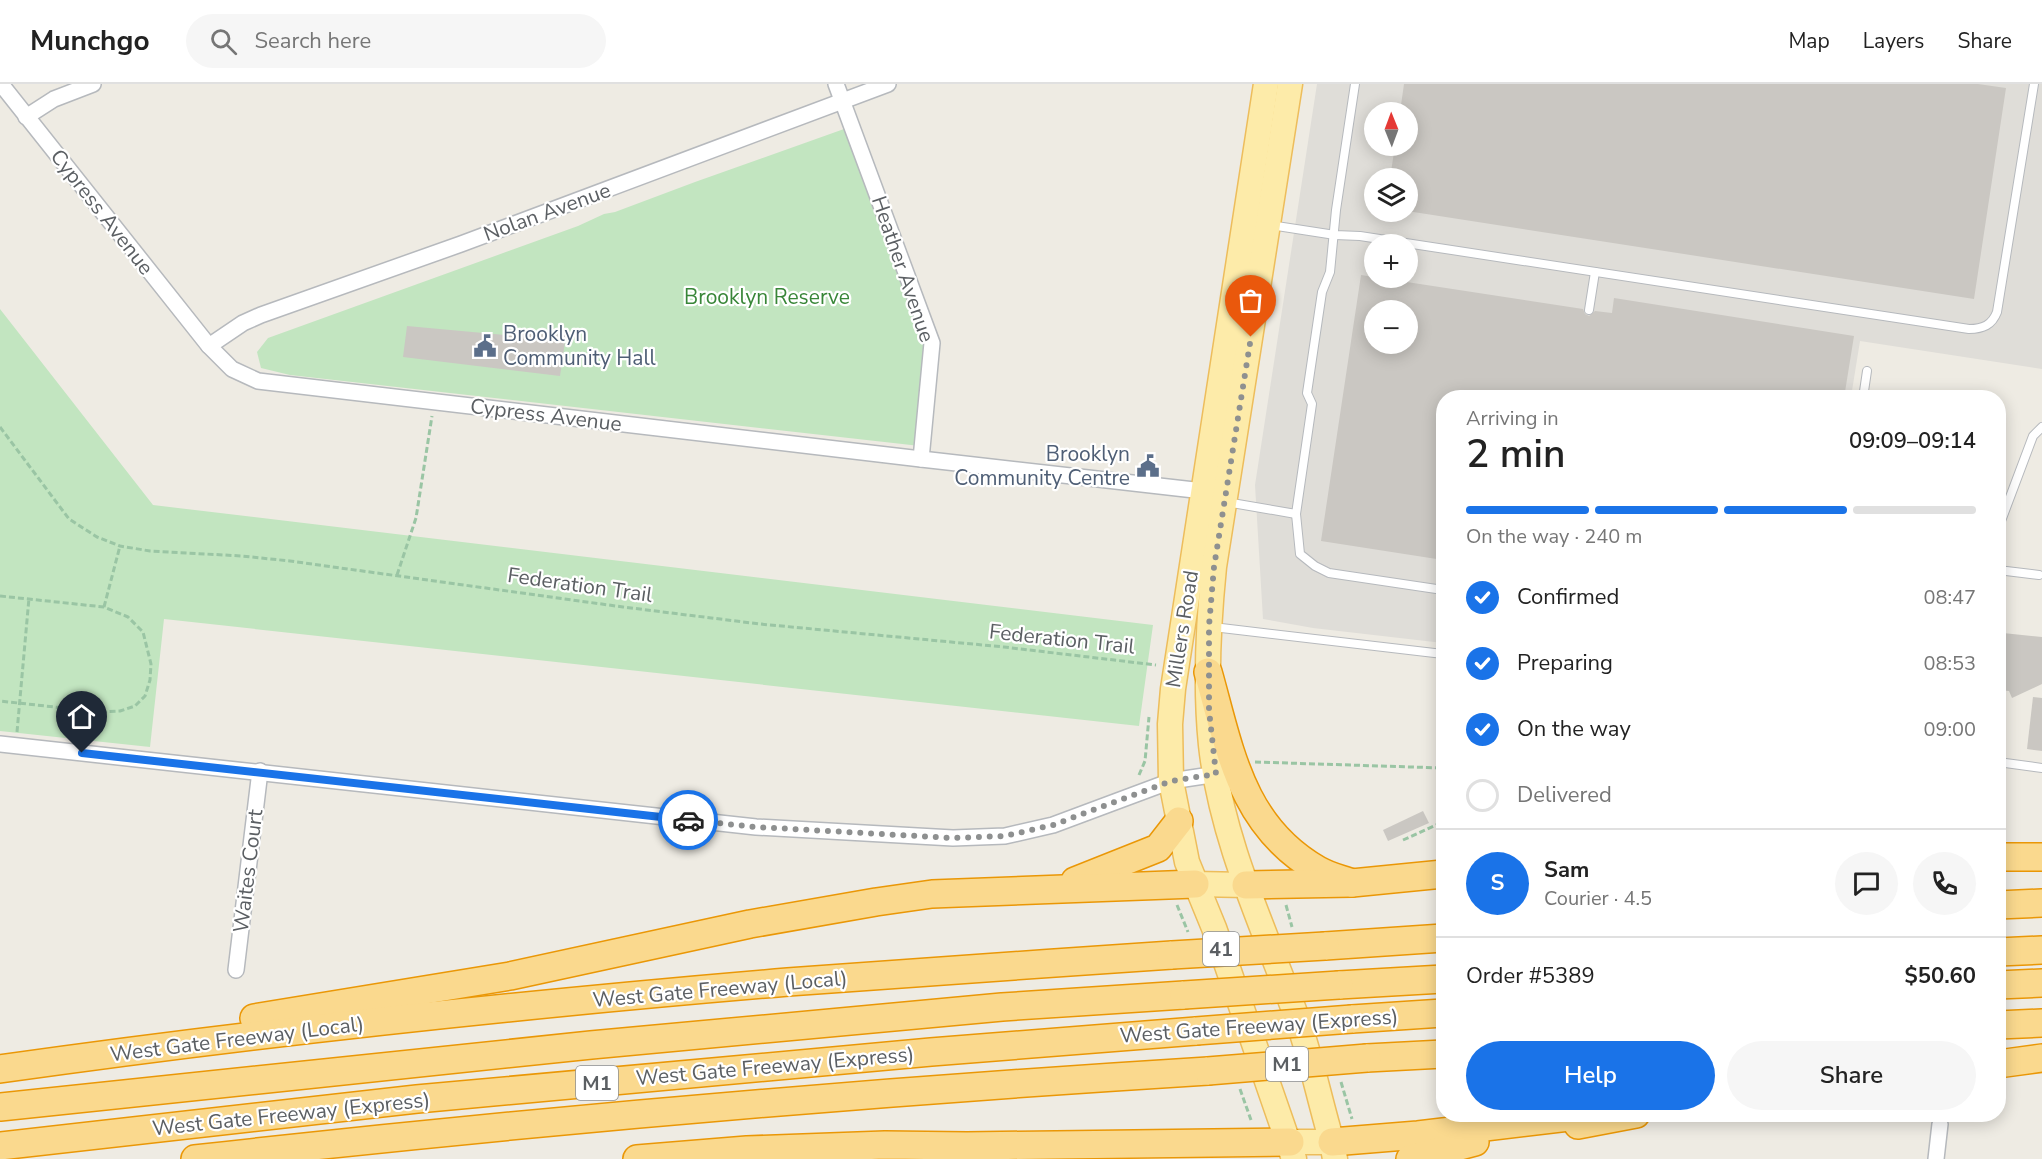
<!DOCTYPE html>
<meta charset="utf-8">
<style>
:root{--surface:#fff;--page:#f6f6f6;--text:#222;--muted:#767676;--line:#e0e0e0;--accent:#1a73e8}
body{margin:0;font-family:"Nunito Sans",sans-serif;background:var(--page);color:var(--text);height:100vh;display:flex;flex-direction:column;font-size:22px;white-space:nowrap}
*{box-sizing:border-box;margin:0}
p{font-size:20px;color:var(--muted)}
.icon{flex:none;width:33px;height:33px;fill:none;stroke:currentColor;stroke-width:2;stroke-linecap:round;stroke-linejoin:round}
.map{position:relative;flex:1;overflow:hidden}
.panel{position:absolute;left:1436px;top:306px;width:570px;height:732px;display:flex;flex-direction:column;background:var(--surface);border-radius:24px;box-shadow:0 3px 15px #0003}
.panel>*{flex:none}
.needle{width:39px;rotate:359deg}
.controls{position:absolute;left:1364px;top:18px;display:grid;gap:12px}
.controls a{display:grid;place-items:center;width:54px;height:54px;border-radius:50%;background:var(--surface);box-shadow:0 3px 15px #0003;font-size:30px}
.pin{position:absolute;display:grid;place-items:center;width:51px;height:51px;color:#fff;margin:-62px -26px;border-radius:50% 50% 50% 0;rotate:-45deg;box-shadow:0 0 6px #0007}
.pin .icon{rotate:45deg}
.courier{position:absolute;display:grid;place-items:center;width:60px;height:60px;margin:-30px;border:4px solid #1a73e8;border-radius:50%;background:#fff;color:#222;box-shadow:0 2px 8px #0007}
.headline em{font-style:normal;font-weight:600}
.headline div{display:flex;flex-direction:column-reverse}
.headline{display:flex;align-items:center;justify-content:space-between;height:102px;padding:0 30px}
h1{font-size:39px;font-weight:600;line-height:45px}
.bar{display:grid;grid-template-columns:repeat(4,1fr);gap:9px 6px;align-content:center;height:72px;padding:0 30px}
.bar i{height:8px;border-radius:4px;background:var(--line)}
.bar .on{background:var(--accent)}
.bar p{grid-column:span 4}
.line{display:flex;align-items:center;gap:15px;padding:0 30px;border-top:2px solid var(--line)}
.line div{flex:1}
.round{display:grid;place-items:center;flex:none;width:63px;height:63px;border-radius:32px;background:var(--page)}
ol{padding:0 30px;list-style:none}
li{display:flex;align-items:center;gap:18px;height:66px}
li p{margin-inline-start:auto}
li .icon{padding:6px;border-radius:50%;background:var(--accent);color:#fff;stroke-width:4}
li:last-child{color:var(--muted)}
li i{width:33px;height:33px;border:3px solid var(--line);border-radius:50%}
.action{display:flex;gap:12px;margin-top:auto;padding:12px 30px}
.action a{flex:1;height:69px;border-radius:36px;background:var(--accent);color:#fff;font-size:24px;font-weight:600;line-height:69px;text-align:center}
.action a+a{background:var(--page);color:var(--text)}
header{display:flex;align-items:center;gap:36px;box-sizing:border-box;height:84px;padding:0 30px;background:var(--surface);border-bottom:2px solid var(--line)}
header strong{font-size:28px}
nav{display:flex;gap:33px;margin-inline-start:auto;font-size:21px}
.search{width:420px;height:54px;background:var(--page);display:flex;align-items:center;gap:15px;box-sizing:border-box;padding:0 21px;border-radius:33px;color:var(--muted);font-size:22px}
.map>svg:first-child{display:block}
.industrial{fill:#dfddd8;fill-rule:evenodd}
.green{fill:#c2e5c0}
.building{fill:#cac7c2;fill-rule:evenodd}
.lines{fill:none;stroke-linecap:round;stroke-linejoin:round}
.lane-casing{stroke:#b6b9bd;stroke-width:10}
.street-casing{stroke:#b6b9bd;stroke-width:18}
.primary-casing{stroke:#edbd5c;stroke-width:27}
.highway-casing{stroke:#ea9706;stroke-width:30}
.path{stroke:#9ac5a4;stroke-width:3;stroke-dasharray:6 3;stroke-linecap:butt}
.lane{stroke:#fff;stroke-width:8}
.street{stroke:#fff;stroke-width:15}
.primary{stroke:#fdeba9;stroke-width:24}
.highway{stroke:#fad98e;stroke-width:27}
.highway-bridge-casing{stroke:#ea9706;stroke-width:30;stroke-linecap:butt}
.highway-bridge{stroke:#fad98e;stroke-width:27}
.done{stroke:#8e9090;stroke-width:6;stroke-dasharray:0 10.8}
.route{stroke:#1a73e8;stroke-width:8}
.labels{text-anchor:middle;stroke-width:4.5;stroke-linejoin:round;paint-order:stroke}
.shield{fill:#fff;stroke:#8c8f92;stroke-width:1.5}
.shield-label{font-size:20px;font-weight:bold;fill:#5b5f63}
.street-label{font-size:21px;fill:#5b5f63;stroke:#fff}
.park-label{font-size:21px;fill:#388638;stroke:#fff}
.service-label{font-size:21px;fill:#4e5e75;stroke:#fff;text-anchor:start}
</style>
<header>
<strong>Munchgo</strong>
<div class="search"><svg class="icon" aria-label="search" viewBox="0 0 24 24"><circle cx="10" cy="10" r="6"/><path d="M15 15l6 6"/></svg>Search here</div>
<nav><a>Map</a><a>Layers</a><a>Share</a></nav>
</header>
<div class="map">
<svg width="2042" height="1075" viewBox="0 0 2042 1075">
<rect width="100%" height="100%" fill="#eeebe3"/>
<path class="industrial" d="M1317 0H2042V285L1860 257 1851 313 1443 314V559L1313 544 1263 535 1255 401ZM1374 28H1407V62H1374ZM1374 94H1407V128H1374ZM1374 160H1407V194H1374ZM1374 226H1407V260H1374Z"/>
<g class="green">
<path d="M844 45 924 262 920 362 290 291 261 284 257 268 268 254 578 142 604 130 615 128 695 98Z"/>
<path d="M0 225 153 421 1153 541 1139 642 164 535 150 663 0 647Z"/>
</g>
<g class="building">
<path d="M1404 0H1978L2006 4 1974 215 1407 127V94H1390L1395 62H1407V28H1400Z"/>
<path d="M1361 191 1583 225 1585 230 1589 232 1595 227 1612 229 1614 214 1854 252 1844 314H1443V476L1321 457ZM1374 226H1407V260H1374Z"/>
<path d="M407 242 505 251 506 245 566 251 560 292 403 273Z"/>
<path d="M2003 549 2042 553V600L2012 614 2009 607 1998 606V577L2000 575Z"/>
<path d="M2033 613 2042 614V667L2027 665Z"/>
<path d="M1423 727 1429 739 1388 757 1383 746Z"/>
</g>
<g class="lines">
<g class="lane-casing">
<g id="lane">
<path d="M1355 0 1336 126 1330 188 1322 208 1307 309 1312 320 1296 430 1300 470 1315 482 1329 489 1443 506"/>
<path d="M1270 141 1335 151 1360 152 1969 245C1983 245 1992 241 1997 228L2034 0"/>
<path d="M1589 226 1595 188"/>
<path d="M1863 314 1867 287"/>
<path d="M1226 418 1296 430"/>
<path d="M1998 445 2033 352 2042 343"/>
<path d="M1998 486 2039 491"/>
<path d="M1213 543 1443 570"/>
<path d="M1998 678 2042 684"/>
</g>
</g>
<g class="street-casing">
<g id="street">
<path d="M1 0 209 262 232 285 258 297 921 375 1212 408"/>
<path d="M836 0 932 259 921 375"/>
<path d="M26 33 54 15 93 0"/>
<path d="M209 262 243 239 261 231 461 160 888 0"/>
<path d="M0 660 756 743 953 754 1005 752 1053 741 1171 697 1224 689"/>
<path d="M236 886 260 687"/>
<path d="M1936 1075 1940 1040"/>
</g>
</g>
<g class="primary-casing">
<g id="primary">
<path d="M1266 0 1173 605 1170 640 1171 697 1187 778 1214 844 1294 1075"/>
<path d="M1290 0 1214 483C1208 542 1205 602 1211 661 1221 754 1262 840 1294 926 1310 967 1319 1015 1332 1058L1335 1075"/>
<path d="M1195 800 1246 801"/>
<path d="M1290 1058H1332"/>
</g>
</g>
<g class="highway-casing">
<g id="highway">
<path d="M1208 588C1230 666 1241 742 1318 786 1328 792 1341 795 1352 799"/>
<path d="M1998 773H2042"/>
<path d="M1075 797 1158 764 1179 737"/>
<path d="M1246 801 1352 799 1443 790"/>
<path d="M1998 821 2042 819"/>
<path d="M1325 862 1443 854"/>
<path d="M1998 868 2042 866"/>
<path d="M1339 901 1443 895"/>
<path d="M1998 901 2042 899"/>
<path d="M254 934 510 892 750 840 876 818 932 810 1195 800"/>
<path d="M1352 935 1443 929"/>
<path d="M1998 941 2042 939"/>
<path d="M1367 974 1443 970"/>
<path d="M1998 980 2042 974"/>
<path d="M0 985C262 948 525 920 788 898 916 888 1044 880 1172 871"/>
<path d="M0 1023 591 961 1002 923 1184 911"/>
<path d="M1578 1041 1636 1030"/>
<path d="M1332 1058 1418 1051 1594 1030"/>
<path d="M0 1062 417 1015 931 968 1196 947"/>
<path d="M195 1075C532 1037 870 1008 1208 987"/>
<path d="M637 1075 747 1066 885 1061 967 1062 1290 1058"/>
<path d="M1410 1075 1475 1058"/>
</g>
</g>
<g class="path">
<path d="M0 343 69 435 97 453 120 462 150 467 242 472 290 477 623 523 760 540 1004 563 1156 581"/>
<path d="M397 491 416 434 432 332"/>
<path d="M0 512 104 523 128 533 143 548 151 580 150 596 145 612 135 622 120 627 100 628 0 617"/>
<path d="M104 523 120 462"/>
<path d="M17 648 29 514"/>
<path d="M1255 678 1443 684"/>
<path d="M1139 691 1145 677 1149 633"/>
<path d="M1403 756 1443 738"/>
<path d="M1177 821 1188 848"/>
<path d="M1286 821 1292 843"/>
<path d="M1341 998 1352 1035"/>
<path d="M1240 1005 1251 1036"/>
</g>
<use href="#lane" class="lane"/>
<use href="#street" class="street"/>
<use href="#primary" class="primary"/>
<use href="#highway" class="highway"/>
<g class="highway-bridge-casing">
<g id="highway-bridge">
<path d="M1172 871 1325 862"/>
<path d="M1184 911 1339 901"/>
<path d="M1196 947 1352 935"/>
<path d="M1208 987 1367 974"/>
</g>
</g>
<use href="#highway-bridge" class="highway-bridge"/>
</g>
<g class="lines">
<path class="done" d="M688 736 756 743 953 754 1005 752 1053 741 1171 697 1216 690 1209 626V542L1214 483 1251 253"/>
<path class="route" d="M82 669 688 736"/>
</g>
<defs>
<g id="civic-bare" transform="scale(1.8)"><path d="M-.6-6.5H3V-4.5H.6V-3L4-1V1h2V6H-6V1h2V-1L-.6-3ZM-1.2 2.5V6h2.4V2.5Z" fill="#5c6f8a" stroke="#fff" stroke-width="2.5" paint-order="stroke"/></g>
</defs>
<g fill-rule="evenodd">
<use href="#civic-bare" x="485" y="262"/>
<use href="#civic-bare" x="1148" y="382"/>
</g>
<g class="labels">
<g class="shield">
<rect x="1203" y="848" width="36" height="34" rx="4.5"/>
<rect x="1266" y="963" width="42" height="34" rx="4.5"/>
<rect x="576" y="982" width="42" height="34" rx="4.5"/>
</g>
<g class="shield-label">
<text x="1221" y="872">41</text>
<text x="1287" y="987">M1</text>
<text x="597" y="1006">M1</text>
</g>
<g class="street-label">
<text transform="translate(102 128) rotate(52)" y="7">Cypress Avenue</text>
<text transform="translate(547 128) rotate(-20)" y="7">Nolan Avenue</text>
<text transform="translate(903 185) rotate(71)" y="7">Heather Avenue</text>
<text transform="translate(546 331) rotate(7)" y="7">Cypress Avenue</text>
<text transform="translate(580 501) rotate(8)" y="7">Federation Trail</text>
<text transform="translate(1182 545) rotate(-81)" y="7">Millers Road</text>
<text transform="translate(1062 555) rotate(6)" y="7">Federation Trail</text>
<text transform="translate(248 787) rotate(-83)" y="7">Waites Court</text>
<text transform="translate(720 905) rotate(-5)" y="7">West Gate Freeway (Local)</text>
<text transform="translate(1259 942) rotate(-4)" y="7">West Gate Freeway (Express)</text>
<text transform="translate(237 955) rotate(-7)" y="7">West Gate Freeway (Local)</text>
<text transform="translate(775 982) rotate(-5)" y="7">West Gate Freeway (Express)</text>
<text transform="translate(291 1030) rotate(-6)" y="7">West Gate Freeway (Express)</text>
</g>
<g class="park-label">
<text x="767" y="220">Brooklyn Reserve</text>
</g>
<g class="service-label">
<text x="503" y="257">Brooklyn<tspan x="503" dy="24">Community Hall</tspan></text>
<text x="1130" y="377" text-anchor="end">Brooklyn<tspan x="1130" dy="24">Community Centre</tspan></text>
</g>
</g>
</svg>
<div class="controls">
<a><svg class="needle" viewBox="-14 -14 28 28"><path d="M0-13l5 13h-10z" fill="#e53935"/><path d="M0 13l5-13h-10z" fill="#767676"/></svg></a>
<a><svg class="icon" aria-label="layers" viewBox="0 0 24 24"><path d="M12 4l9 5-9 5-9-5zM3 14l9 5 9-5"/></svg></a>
<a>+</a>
<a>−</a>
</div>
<div class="pin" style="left:1251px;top:253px;background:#ea580c"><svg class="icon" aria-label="bag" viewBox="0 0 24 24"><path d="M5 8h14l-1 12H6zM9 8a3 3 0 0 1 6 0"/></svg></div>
<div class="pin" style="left:82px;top:669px;background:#1f2937"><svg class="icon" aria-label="home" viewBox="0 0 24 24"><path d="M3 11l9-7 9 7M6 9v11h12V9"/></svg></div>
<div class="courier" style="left:688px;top:736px"><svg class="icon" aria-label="car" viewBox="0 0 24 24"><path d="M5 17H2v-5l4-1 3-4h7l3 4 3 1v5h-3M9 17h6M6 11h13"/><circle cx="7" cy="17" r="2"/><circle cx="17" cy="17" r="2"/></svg></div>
<section class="panel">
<div class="headline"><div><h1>2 min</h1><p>Arriving in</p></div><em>09:09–09:14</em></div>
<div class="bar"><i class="on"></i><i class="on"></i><i class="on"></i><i></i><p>On the way · 240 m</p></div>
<ol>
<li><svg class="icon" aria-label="check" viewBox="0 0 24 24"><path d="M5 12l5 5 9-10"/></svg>Confirmed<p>08:47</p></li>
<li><svg class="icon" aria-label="check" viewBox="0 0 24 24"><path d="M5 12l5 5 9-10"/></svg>Preparing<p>08:53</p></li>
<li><svg class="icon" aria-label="check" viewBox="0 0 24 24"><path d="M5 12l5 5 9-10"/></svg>On the way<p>09:00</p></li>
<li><i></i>Delivered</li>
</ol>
<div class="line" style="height:108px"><b class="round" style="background:var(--accent);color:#fff">S</b><div><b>Sam</b><p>Courier · 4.5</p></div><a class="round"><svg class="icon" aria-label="chat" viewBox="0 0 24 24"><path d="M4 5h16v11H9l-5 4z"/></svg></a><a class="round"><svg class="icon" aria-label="phone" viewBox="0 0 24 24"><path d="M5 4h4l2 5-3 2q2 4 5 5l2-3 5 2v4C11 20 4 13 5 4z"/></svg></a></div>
<div class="line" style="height:78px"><div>Order #5389</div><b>$50.60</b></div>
<div class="action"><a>Help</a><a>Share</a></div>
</section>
</div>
